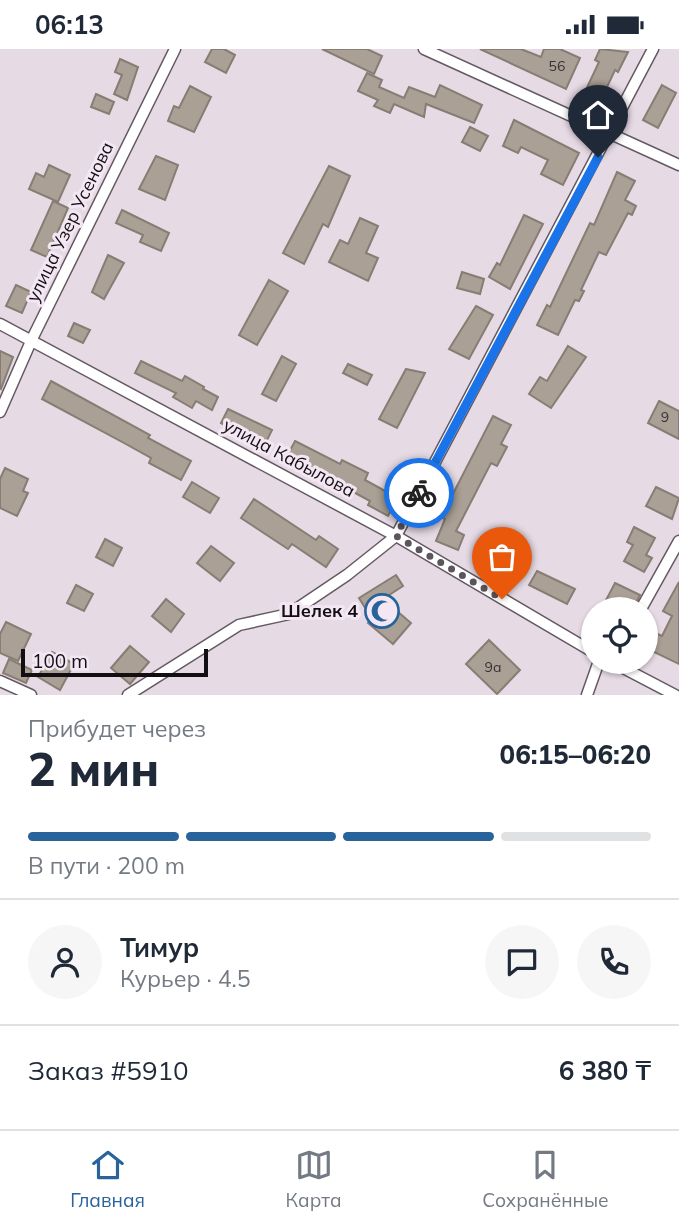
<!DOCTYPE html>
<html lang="ru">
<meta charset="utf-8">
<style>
:root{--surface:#fff;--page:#f6f6f7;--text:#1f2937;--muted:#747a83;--line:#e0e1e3;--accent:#29639b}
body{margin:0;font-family:Mulish,sans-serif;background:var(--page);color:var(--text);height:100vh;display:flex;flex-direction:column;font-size:26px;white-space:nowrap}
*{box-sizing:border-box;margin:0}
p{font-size:23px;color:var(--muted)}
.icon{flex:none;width:38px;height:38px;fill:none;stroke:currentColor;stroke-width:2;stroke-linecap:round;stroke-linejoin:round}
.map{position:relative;height:646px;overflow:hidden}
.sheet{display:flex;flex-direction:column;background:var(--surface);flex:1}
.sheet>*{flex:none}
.fabs{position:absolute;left:581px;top:548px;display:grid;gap:14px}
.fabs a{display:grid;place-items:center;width:77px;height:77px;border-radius:50%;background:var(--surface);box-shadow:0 2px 5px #0004;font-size:35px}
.scale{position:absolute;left:21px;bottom:18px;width:187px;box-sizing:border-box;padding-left:7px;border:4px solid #120e12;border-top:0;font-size:19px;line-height:24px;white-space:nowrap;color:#120e12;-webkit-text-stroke:5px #f3e7f3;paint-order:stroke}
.pin{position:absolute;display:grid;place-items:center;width:60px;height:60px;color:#fff;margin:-72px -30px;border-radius:50% 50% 50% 0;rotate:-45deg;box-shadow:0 0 7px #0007}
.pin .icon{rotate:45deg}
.courier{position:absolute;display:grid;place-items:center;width:70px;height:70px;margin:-35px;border:5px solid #1a73e8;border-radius:50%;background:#fff;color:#222;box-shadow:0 2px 9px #0007}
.summary em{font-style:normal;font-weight:800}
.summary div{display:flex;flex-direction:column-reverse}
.summary{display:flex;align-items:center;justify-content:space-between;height:119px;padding:0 28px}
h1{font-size:46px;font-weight:800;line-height:52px}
.bar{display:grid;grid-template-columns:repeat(4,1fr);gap:10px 7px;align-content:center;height:84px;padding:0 28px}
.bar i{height:9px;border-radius:5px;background:var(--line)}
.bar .on{background:var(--accent)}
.bar p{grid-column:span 4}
.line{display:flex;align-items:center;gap:18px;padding:0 28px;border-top:2px solid var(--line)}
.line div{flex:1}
.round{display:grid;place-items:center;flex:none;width:74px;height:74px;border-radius:37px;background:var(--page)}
.status{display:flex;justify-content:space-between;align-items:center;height:49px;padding:0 35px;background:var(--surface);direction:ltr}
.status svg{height:19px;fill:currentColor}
.tabs{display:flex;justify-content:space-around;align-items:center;height:98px;border-top:2px solid var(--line);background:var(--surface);font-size:19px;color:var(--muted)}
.tabs a{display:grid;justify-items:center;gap:4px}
.tabs .on{color:var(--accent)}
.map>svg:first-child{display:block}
.building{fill:#aaa095;stroke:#877d73;stroke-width:2}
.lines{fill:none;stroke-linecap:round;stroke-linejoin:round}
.street-casing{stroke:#635963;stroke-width:13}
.street{stroke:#fff;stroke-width:10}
.done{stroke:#5c555c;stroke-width:7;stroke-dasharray:0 12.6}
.route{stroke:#1a73e8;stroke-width:9}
.labels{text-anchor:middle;stroke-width:6;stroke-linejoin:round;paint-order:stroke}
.number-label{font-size:14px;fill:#383233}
.street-label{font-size:18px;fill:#120e12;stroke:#f3e7f3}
.poi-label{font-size:18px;font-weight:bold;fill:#120e12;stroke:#f3e7f3;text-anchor:end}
</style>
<div class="status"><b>06:13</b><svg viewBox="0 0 49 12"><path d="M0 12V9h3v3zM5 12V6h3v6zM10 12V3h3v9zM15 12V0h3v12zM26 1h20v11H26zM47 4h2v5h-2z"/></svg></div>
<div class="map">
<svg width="679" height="646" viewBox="0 0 679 646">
<rect width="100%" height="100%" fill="#e6dae5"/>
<g class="building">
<path d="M212 0H224L235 6 226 24 205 13Z"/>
<path d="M322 0H367L382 7 374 25Z"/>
<path d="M480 0H521L541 8 544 0H560L580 9 566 40Z"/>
<path d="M600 0 628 3 618 23 615 21 599 55 583 47 599 13 595 11Z"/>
<path d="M120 10 138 18 127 51 114 45 122 26 115 23Z"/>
<path d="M367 24 382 31 379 38 404 49 409 38 435 48 440 36 482 56 474 74 426 55 424 68 394 55 390 64 374 57 378 51 358 42Z"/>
<path d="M662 36 676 44 658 79 643 71Z"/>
<path d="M190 37 211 48 194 83 168 72 174 57 179 59Z"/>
<path d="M96 45 114 53 109 65 91 58Z"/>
<path d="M514 71 579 104 563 136 541 125 548 111 521 98 518 104 503 97Z"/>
<path d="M470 78 488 87 480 102 462 93Z"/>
<path d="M156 107 178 116 165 151 139 140Z"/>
<path d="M49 116 70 126 58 153 29 140 36 124 44 128Z"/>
<path d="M329 117 350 127 328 178 323 175 304 215 283 204Z"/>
<path d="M617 123 635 132 625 151 636 157 632 166 628 164 606 206 599 203 581 241 584 242 579 252 575 251 558 286 537 276 547 256 550 258 590 174 594 176Z"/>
<path d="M53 152 68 159 47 208 31 201Z"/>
<path d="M122 161 169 184 161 202 140 193 143 186 116 174Z"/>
<path d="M524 166 543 175 510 240 489 228 497 214 500 216Z"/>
<path d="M360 169 378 177 366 204 378 209 368 232 329 213 340 191 348 195Z"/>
<path d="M108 206 124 214 104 250 92 243Z"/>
<path d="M462 223 484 230 480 245 457 239Z"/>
<path d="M269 231 288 242 257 296 239 286Z"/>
<path d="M16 236 31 243 22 264 6 257Z"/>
<path d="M476 257 493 266 469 310 449 300Z"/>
<path d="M74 274 90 281 83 294 68 287Z"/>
<path d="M568 297 586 308 551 359 529 345 540 328 547 332Z"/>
<path d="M0 302 13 308 1 340 0 339Z"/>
<path d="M282 307 296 315 276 352 262 345Z"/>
<path d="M141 312 182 332 185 327 204 338 203 340 218 348 212 361 196 352 192 359 173 348 176 344 135 324Z"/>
<path d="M348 315 372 326 367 336 343 324Z"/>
<path d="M406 320 425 324 397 379 379 370Z"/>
<path d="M51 332 150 386 148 389 191 412 181 431 149 414 151 409 124 394 42 350Z"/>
<path d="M659 352 679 362V390L648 374Z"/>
<path d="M228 360 272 381 266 393 247 381 245 387 221 374Z"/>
<path d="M493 367 511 376 501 395 507 398 497 417 491 414 456 482 464 486 458 501 436 492 445 470 441 468Z"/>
<path d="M295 392 340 415 342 411 368 424 365 431 398 449 388 467 368 456 370 452 287 407Z"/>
<path d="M5 419 28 430 23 442 28 444 17 467 0 459V430Z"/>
<path d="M192 433 219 449 210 464 183 448Z"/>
<path d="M656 438 679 449 672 470 646 457Z"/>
<path d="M254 450 316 491 319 487 338 500 326 518 292 495 288 500 241 469Z"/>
<path d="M634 478 655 489 646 506 652 509 644 523 624 512 633 496 627 493Z"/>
<path d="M105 490 122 499 113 517 96 508Z"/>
<path d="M211 497 234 514 220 532 197 514Z"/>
<path d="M537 522 575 540 567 555 529 536Z"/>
<path d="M396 526 403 537 383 550 411 574 393 595 368 574 372 570 359 549Z"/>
<path d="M679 533V615L646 599V580L662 587 672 567 663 562Z"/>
<path d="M615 534 640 546 633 560H619L605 553Z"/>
<path d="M76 536 93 545 84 562 67 554Z"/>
<path d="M166 550 184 565 171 583 152 567Z"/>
<path d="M6 573 31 585 18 612 0 604V585Z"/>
<path d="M489 591 520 621 497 645 466 615Z"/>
<path d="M130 597 149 613 130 635 111 619Z"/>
<path d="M52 603 74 615 60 641 38 628Z"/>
<path d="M9 610 32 621 26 634 3 624Z"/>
</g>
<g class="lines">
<g class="street-casing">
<g id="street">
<path d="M424 0 679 116"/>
<path d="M0 275 396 487 593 603"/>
<path d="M0 363 32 290 175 0"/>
<path d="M641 560 679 492"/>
<path d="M610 612 675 646"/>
<path d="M0 632 31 646"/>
<path d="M128 646 239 576 289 565 347 526 396 487 653 0"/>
<path d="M587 646 599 612"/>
</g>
</g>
<use href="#street" class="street"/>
</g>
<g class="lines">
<path class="done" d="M419 444 396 487 502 550"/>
<path class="route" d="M419 444 598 108"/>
</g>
<defs>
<g id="mosque-ring" transform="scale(1.75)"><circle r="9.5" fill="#f3e7f3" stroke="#29639b" stroke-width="1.5"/><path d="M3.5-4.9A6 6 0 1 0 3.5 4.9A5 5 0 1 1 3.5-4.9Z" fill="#29639b"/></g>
</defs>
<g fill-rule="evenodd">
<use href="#mosque-ring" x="382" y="562"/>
</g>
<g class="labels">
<g class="number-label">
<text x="557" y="22">56</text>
<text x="665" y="373">9</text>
<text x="493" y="623">9а</text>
</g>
<g class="street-label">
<text transform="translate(70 173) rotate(-64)" y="6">улица Узер Усенова</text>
<text transform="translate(289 409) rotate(28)" y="6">улица Кабылова</text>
</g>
<g class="poi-label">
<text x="358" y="568">Шелек 4</text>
</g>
</g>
</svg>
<div class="fabs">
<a><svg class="icon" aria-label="locate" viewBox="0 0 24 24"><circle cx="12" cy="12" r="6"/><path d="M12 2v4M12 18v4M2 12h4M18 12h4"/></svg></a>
</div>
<div class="scale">100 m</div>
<div class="pin" style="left:502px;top:550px;background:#ea580c"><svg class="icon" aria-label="bag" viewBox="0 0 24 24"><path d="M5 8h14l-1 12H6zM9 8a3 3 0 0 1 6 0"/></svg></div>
<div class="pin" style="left:598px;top:108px;background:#1f2937"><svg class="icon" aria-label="home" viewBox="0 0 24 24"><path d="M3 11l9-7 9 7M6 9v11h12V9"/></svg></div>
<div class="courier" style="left:419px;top:444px"><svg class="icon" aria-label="bike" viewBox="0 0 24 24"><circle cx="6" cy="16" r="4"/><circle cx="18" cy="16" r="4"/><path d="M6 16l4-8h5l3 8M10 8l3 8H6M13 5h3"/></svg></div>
</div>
<section class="sheet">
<div class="summary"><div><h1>2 мин</h1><p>Прибудет через</p></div><em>06:15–06:20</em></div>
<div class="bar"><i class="on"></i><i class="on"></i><i class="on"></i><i></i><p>В пути · 200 m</p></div>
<div class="line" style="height:126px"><a class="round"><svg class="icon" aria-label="person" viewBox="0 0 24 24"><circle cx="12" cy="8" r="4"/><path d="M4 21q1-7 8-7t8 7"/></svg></a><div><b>Тимур</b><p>Курьер · 4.5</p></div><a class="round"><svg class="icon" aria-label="chat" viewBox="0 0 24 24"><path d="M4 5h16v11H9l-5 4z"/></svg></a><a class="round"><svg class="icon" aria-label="phone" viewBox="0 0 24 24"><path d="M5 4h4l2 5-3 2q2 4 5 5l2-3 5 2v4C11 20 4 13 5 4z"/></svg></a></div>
<div class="line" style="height:91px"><div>Заказ #5910</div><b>6 380 ₸</b></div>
</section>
<nav class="tabs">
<a class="on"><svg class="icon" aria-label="home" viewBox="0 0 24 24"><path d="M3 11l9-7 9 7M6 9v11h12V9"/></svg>Главная</a>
<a><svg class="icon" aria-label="map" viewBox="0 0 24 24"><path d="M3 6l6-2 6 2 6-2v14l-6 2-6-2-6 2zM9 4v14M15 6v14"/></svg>Карта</a>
<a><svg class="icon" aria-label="saved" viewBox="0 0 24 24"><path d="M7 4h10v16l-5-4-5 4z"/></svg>Сохранённые</a>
</nav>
